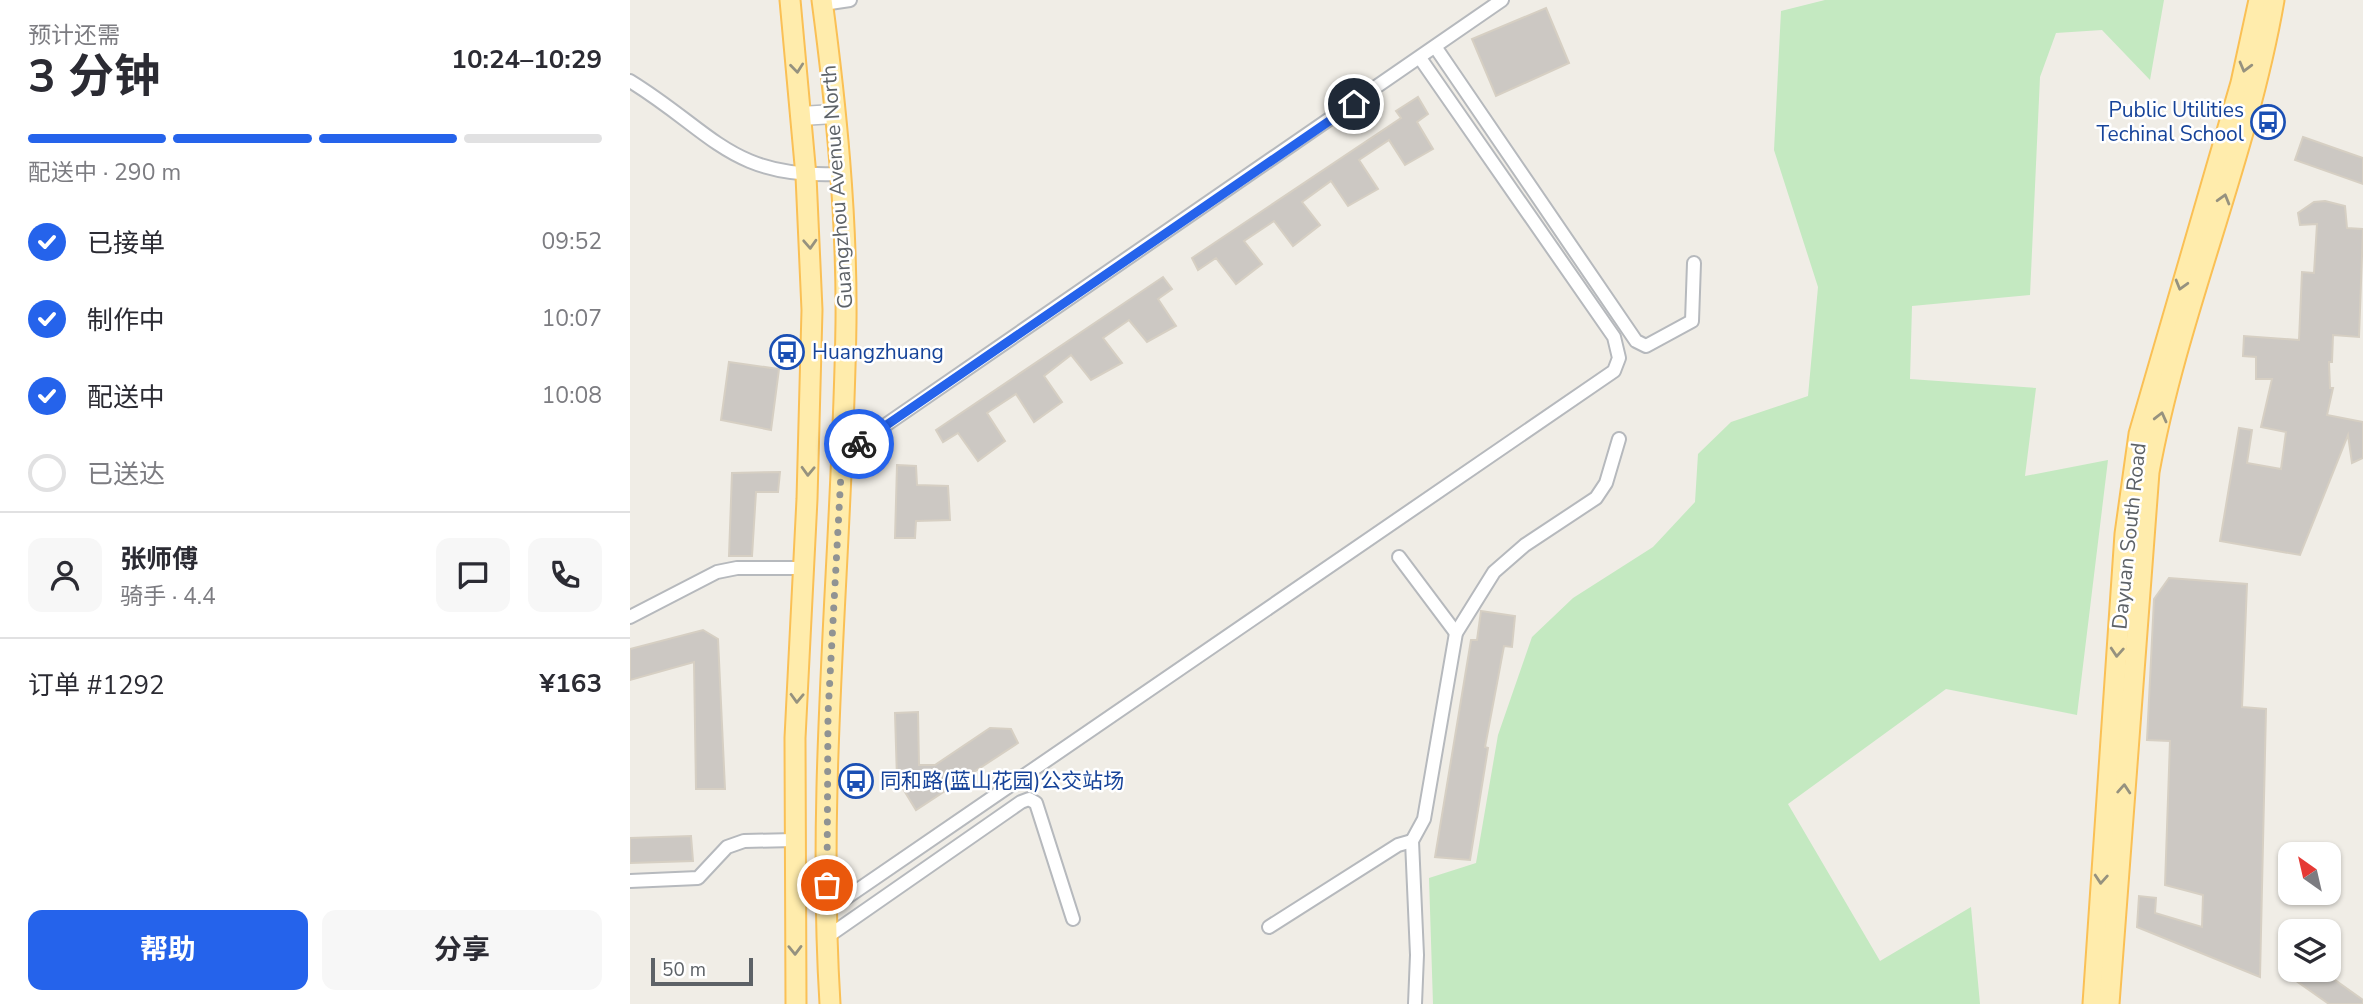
<!DOCTYPE html>
<html lang="zh">
<meta charset="utf-8">
<style>
:root{--surface:#fff;--page:#f7f7f7;--text:#2b2b33;--muted:#7c7c81;--line:#e1e1e2;--accent:#2563eb}
body{margin:0;font-family:"Nunito Sans","Noto Sans SC",sans-serif;background:var(--page);color:var(--text);height:100vh;display:flex;flex-direction:column;font-size:26px;white-space:nowrap}
*{box-sizing:border-box;margin:0}
p{font-size:23px;color:var(--muted)}
.icon{flex:none;width:38px;height:38px;fill:none;stroke:currentColor;stroke-width:2;stroke-linecap:round;stroke-linejoin:round}
.map{position:relative;flex:1;overflow:hidden}
.panel{display:flex;flex-direction:column;background:var(--surface);width:630px}
.panel>*{flex:none}
.needle{width:46px;rotate:326deg}
.tools{position:absolute;left:1648px;top:842px;display:grid;gap:14px}
.tools a{display:grid;place-items:center;width:63px;height:63px;border-radius:14px;background:var(--surface);box-shadow:0 2px 5px #0004;font-size:35px}
.scale{position:absolute;left:21px;bottom:18px;width:102px;box-sizing:border-box;padding-left:7px;border:4px solid #5d6267;border-top:0;font-size:19px;line-height:24px;white-space:nowrap;color:#5d6267;-webkit-text-stroke:5px #fff;paint-order:stroke}
.pin{position:absolute;display:grid;place-items:center;width:60px;height:60px;color:#fff;margin:-30px;border:4px solid #fff;border-radius:50%;box-shadow:0 2px 7px #0007}
.courier{position:absolute;display:grid;place-items:center;width:70px;height:70px;margin:-35px;border:5px solid #2563eb;border-radius:50%;background:#fff;color:#222;box-shadow:0 2px 9px #0007}
.headline em{font-style:normal;font-weight:700}
.headline div{display:flex;flex-direction:column-reverse}
.headline{display:flex;align-items:center;justify-content:space-between;height:119px;padding:0 28px}
h1{font-size:46px;font-weight:700;line-height:52px}
.bar{display:grid;grid-template-columns:repeat(4,1fr);gap:10px 7px;align-content:center;height:84px;padding:0 28px}
.bar i{height:9px;border-radius:5px;background:var(--line)}
.bar .selected{background:var(--accent)}
.bar p{grid-column:span 4}
.line{display:flex;align-items:center;gap:18px;padding:0 28px;border-top:2px solid var(--line)}
.line div{flex:1}
.round{display:grid;place-items:center;flex:none;width:74px;height:74px;border-radius:14px;background:var(--page)}
ol{padding:0 28px;list-style:none}
li{display:flex;align-items:center;gap:21px;height:77px}
li p{margin-inline-start:auto}
li .icon{padding:7px;border-radius:50%;background:var(--accent);color:#fff;stroke-width:4}
li:last-child{color:var(--muted)}
li i{width:38px;height:38px;border:4px solid var(--line);border-radius:50%}
.action{display:flex;gap:14px;margin-top:auto;padding:14px 28px}
.action a{flex:1;height:80px;border-radius:14px;background:var(--accent);color:#fff;font-size:28px;font-weight:700;line-height:80px;text-align:center}
.action a+a{background:var(--page);color:var(--text)}
main{display:flex;flex:1;min-height:0}
.map>svg:first-child{display:block}
.green{fill:#c4e9c1}
.building{fill:#ccc8c3;stroke:#d6cfc3;stroke-width:2}
.lines{fill:none;stroke-linecap:round;stroke-linejoin:round}
.street-casing{stroke:#b6b9bd;stroke-width:16}
.secondary-casing{stroke:#b7bbc0;stroke-width:21}
.primary-casing{stroke:#fac055;stroke-width:23}
.street{stroke:#fff;stroke-width:12}
.secondary{stroke:#fff;stroke-width:18}
.primary{stroke:#ffecac;stroke-width:19}
.oneway{stroke:#96927f}
.done{stroke:#909393;stroke-width:7;stroke-dasharray:0 12.6}
.route{stroke:#2563eb;stroke-width:9}
.labels{text-anchor:middle;stroke-width:5;stroke-linejoin:round;paint-order:stroke}
.transit-label{font-size:21px;fill:#164399;stroke:#fff;text-anchor:start}
.street-label{font-size:21px;fill:#5d6267;stroke:#fff}
</style>
<main>
<section class="panel">
<div class="headline"><div><h1>3 分钟</h1><p>预计还需</p></div><em>10:24–10:29</em></div>
<div class="bar"><i class="selected"></i><i class="selected"></i><i class="selected"></i><i></i><p>配送中 · 290 m</p></div>
<ol>
<li><svg class="icon" aria-label="check" viewBox="0 0 24 24"><path d="M5 12l5 5 9-10"/></svg>已接单<p>09:52</p></li>
<li><svg class="icon" aria-label="check" viewBox="0 0 24 24"><path d="M5 12l5 5 9-10"/></svg>制作中<p>10:07</p></li>
<li><svg class="icon" aria-label="check" viewBox="0 0 24 24"><path d="M5 12l5 5 9-10"/></svg>配送中<p>10:08</p></li>
<li><i></i>已送达</li>
</ol>
<div class="line" style="height:126px"><a class="round"><svg class="icon" aria-label="person" viewBox="0 0 24 24"><circle cx="12" cy="8" r="4"/><path d="M4 21q1-7 8-7t8 7"/></svg></a><div><b>张师傅</b><p>骑手 · 4.4</p></div><a class="round"><svg class="icon" aria-label="chat" viewBox="0 0 24 24"><path d="M4 5h16v11H9l-5 4z"/></svg></a><a class="round"><svg class="icon" aria-label="phone" viewBox="0 0 24 24"><path d="M5 4h4l2 5-3 2q2 4 5 5l2-3 5 2v4C11 20 4 13 5 4z"/></svg></a></div>
<div class="line" style="height:91px"><div>订单 #1292</div><b>¥163</b></div>
<div class="action"><a>帮助</a><a>分享</a></div>
</section>
<div class="map">
<svg width="1733" height="1004" viewBox="0 0 1733 1004">
<rect width="100%" height="100%" fill="#f0ede6"/>
<path class="green" d="M1195 0H1534L1520 80 1472 30 1426 33 1410 77 1400 295 1282 306 1280 379 1406 388 1395 476 1478 460 1447 715 1316 689 1158 804 1250 961 1341 907 1350 1004H803L799 878 846 863 868 735 902 637 943 598 1023 547 1065 502 1068 454 1101 422 1178 396 1188 287 1144 150 1151 11Z"/>
<g class="building">
<path d="M916 8 939 63 866 96 842 39Z"/>
<path d="M788 97 798 114 787 122 803 149 775 165 759 140 729 160 748 189 718 206 701 181 672 202 690 225 663 246 644 221 614 241 632 264 606 284 586 258 568 270 562 258 771 118 766 111Z"/>
<path d="M1673 137 1733 158V184L1665 160Z"/>
<path d="M1695 201 1715 206 1717 228 1733 229 1729 337 1703 335 1702 362H1699L1700 388H1703L1697 415 1733 422V458L1722 463 1718 435 1670 555 1590 541 1609 428 1622 430 1617 463 1651 469 1656 432 1631 427 1642 379H1626V357L1613 356 1614 336 1669 340 1672 272 1684 273 1687 224 1670 225 1668 213 1684 202Z"/>
<path d="M533 277 542 289 528 299 546 326 517 342 499 320 473 338 492 363 461 380 441 355 414 376 432 402 404 422 386 394 357 413 375 441 348 461 328 433 313 442 306 430Z"/>
<path d="M99 362 149 369 141 430 91 420Z"/>
<path d="M267 465 286 466 287 485 318 486 320 520 286 521 285 538H265Z"/>
<path d="M150 472 148 492H126L122 556H99L102 473Z"/>
<path d="M1539 578 1617 584 1612 707 1636 709 1630 977 1507 927 1509 896 1526 898 1525 913 1572 927 1573 895 1535 885 1540 741 1517 740 1524 599Z"/>
<path d="M851 611 885 616 882 647 874 646 855 747 858 748 840 860 805 857 841 640H847Z"/>
<path d="M73 630 88 639 95 789H66L64 662 0 680V649Z"/>
<path d="M288 712 289 765H305L360 728 381 729 388 743 286 810 267 779 265 713Z"/>
<path d="M61 836 63 861 0 863V838Z"/>
<path d="M1668 970H1691L1733 1000V1004H1699L1662 978Z"/>
</g>
<g class="lines">
<g class="street-casing">
<g id="street">
<path d="M193 4 220 0"/>
<path d="M806 48 1006 341 1016 346 1062 321 1064 263"/>
<path d="M0 81C83 132 101 179 210 174"/>
<path d="M212 455 872 0"/>
<path d="M769 557 826 633"/>
<path d="M0 617 87 572 107 568H174"/>
<path d="M0 881 68 878 97 847 114 841 165 840"/>
<path d="M197 911 984 371 989 358 984 337 790 58"/>
<path d="M639 927 768 845 782 841"/>
<path d="M197 937 391 802 399 799 406 803 443 919"/>
<path d="M785 1004 787 955 782 841 794 819 826 633 864 572 895 545 966 498 976 483 989 439"/>
</g>
</g>
<g class="secondary-casing">
<path id="secondary" d="M171 116 204 114"/>
</g>
<g class="primary-casing">
<g id="primary">
<path d="M160 0 176 176 182 310 177 499 165 738 166 1004"/>
<path d="M192 0C206 106 217 214 216 322 213 549 186 776 200 1004"/>
<path d="M1463 1004 1495 534 1509 434 1611 83 1629 0"/>
<path d="M1479 1004 1519 472C1548 312 1616 161 1644 0"/>
</g>
</g>
<use href="#street" class="street"/>
<use href="#secondary" class="secondary"/>
<use href="#primary" class="primary"/>
</g>
<defs><path id="oneway-chevron" d="M-2-3.5L2.5 0L-2 3.5" fill="none" stroke-width="1.6" stroke-linecap="round" stroke-linejoin="round" transform="scale(1.75)"/></defs>
<g class="oneway">
<use href="#oneway-chevron" transform="translate(1615 67) rotate(105)"/>
<use href="#oneway-chevron" transform="translate(167 68) rotate(84)"/>
<use href="#oneway-chevron" transform="translate(1594 199) rotate(-74)"/>
<use href="#oneway-chevron" transform="translate(180 244) rotate(87)"/>
<use href="#oneway-chevron" transform="translate(1551 285) rotate(106)"/>
<use href="#oneway-chevron" transform="translate(1531 417) rotate(-76)"/>
<use href="#oneway-chevron" transform="translate(178 471) rotate(92)"/>
<use href="#oneway-chevron" transform="translate(1487 652) rotate(94)"/>
<use href="#oneway-chevron" transform="translate(167 698) rotate(92)"/>
<use href="#oneway-chevron" transform="translate(1494 789) rotate(-86)"/>
<use href="#oneway-chevron" transform="translate(1471 879) rotate(94)"/>
<use href="#oneway-chevron" transform="translate(165 950) rotate(89)"/>
</g>
<g class="lines">
<path class="done" d="M197 885 198 714 212 455 229 444"/>
<path class="route" d="M229 444 724 104"/>
</g>
<defs>
<g id="bus-ring" transform="scale(1.75)"><circle r="9.5" fill="#fff" stroke="#1a4fb4" stroke-width="1.5"/><path d="M-5-6H5V4H4V6H2V4H-2V6H-4V4H-5ZM-3.5-4V0h7V-4ZM-3.5 1.2v1.5H-2V1.2ZM2 1.2v1.5H3.5V1.2Z" fill="#1a4fb4"/></g>
</defs>
<g fill-rule="evenodd">
<use href="#bus-ring" x="1638" y="122"/>
<use href="#bus-ring" x="157" y="352"/>
<use href="#bus-ring" x="226" y="781"/>
</g>
<g class="labels">
<g class="transit-label">
<text x="1614" y="117" text-anchor="end">Public Utilities<tspan x="1614" dy="24">Techinal School</tspan></text>
<text x="182" y="359">Huangzhuang</text>
<text x="250" y="788">同和路(蓝山花园)公交站场</text>
</g>
<g class="street-label">
<text transform="translate(207 187) rotate(-94)" y="7">Guangzhou Avenue North</text>
<text transform="translate(1499 536) rotate(-84)" y="7">Dayuan South Road</text>
</g>
</g>
</svg>
<div class="tools">
<a><svg class="needle" viewBox="-14 -14 28 28"><path d="M0-13l5 13h-10z" fill="#e53935"/><path d="M0 13l5-13h-10z" fill="#7c7c81"/></svg></a>
<a><svg class="icon" aria-label="layers" viewBox="0 0 24 24"><path d="M12 4l9 5-9 5-9-5zM3 14l9 5 9-5"/></svg></a>
</div>
<div class="scale">50 m</div>
<div class="pin" style="left:197px;top:885px;background:#ea580c"><svg class="icon" aria-label="bag" viewBox="0 0 24 24"><path d="M5 8h14l-1 12H6zM9 8a3 3 0 0 1 6 0"/></svg></div>
<div class="pin" style="left:724px;top:104px;background:#1f2937"><svg class="icon" aria-label="home" viewBox="0 0 24 24"><path d="M3 11l9-7 9 7M6 9v11h12V9"/></svg></div>
<div class="courier" style="left:229px;top:444px"><svg class="icon" aria-label="bike" viewBox="0 0 24 24"><circle cx="6" cy="16" r="4"/><circle cx="18" cy="16" r="4"/><path d="M6 16l4-8h5l3 8M10 8l3 8H6M13 5h3"/></svg></div>
</div>
</main>
